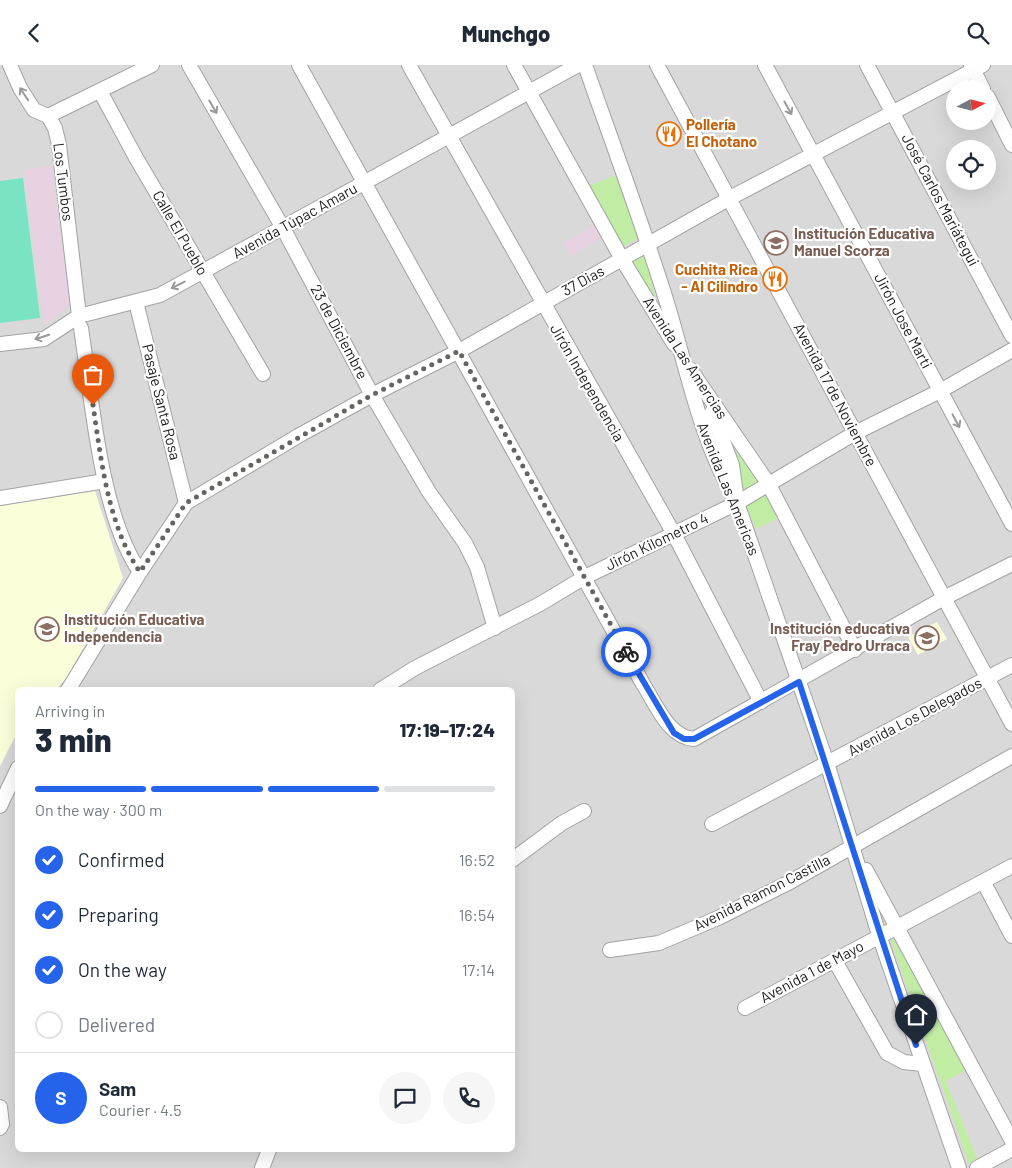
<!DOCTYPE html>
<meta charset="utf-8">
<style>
:root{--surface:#fff;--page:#f6f6f7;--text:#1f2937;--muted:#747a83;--line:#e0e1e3;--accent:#2563eb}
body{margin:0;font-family:Barlow,sans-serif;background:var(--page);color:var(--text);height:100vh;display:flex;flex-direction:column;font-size:19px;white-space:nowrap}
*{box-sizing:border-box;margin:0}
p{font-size:16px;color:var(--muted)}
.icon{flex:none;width:28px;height:28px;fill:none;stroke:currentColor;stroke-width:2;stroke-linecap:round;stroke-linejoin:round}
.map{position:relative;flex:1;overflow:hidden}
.details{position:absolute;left:15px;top:622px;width:500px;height:465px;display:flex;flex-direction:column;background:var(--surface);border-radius:8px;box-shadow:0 5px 20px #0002}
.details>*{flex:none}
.needle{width:32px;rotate:83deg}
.controls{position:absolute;left:946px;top:15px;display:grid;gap:10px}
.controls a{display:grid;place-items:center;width:50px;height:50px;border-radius:50%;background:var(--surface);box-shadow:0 5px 20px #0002;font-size:25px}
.pin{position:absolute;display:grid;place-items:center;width:42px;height:42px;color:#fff;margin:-51px -21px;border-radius:50% 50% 50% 0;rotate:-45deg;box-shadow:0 0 5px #0007}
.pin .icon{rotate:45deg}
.courier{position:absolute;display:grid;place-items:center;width:50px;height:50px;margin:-25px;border:4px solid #2563eb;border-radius:50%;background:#fff;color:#222;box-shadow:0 1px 6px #0007}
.overview em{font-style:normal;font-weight:800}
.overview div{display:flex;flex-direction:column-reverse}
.overview{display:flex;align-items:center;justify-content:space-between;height:85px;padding:0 20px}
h1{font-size:32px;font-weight:800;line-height:38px}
.bar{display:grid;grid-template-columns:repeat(4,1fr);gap:8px 5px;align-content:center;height:60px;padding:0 20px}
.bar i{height:6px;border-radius:4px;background:var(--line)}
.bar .selected{background:var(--accent)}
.bar p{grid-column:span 4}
.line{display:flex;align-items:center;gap:12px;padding:0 20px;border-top:1px solid var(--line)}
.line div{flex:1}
.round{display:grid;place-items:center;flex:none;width:52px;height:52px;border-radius:26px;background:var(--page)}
ol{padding:0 20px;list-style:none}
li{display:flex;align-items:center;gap:15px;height:55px}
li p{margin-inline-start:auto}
li .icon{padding:5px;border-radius:50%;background:var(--accent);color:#fff;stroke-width:4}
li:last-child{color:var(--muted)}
li i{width:28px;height:28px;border:2px solid var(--line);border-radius:50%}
header{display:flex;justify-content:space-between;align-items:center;height:65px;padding:0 20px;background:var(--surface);font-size:22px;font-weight:800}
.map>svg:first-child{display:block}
.residential{fill:#dad9d9;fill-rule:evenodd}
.industrial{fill:#e8d2e2}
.education{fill:#fbffd9}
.grass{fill:#c0eca3}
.pitch{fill:#79e3c4}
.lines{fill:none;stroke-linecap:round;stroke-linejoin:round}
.minor-casing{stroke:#a3a3a3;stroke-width:16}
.minor{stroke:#fff;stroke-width:14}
.oneway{stroke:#999}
.done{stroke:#666461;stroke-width:5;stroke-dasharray:0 9}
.route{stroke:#2563eb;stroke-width:6}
.labels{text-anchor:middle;stroke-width:4.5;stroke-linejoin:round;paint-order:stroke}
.food-label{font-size:15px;font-weight:bold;fill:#c56008;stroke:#fff;text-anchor:start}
.street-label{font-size:15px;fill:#1c1c1c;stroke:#fff}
.education-label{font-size:15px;font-weight:bold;fill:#785e54;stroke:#fff;text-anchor:start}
</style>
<header><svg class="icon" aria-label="back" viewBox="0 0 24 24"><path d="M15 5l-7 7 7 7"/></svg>Munchgo<svg class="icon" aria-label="search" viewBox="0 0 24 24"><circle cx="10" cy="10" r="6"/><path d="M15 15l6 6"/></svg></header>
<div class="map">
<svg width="1012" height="1103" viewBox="0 0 1012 1103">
<rect width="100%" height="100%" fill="#eeebe1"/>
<path class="residential" d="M0 0H1012V1103H0ZM955 24H988V56H955ZM955 84H988V116H955ZM18 625H512V1085H18Z"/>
<g class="industrial">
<path d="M51 101 70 239 45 260 24 105Z"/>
<path d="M595 160 602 173 571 191 563 178Z"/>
</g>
<g class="education">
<path d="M95 426 123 513 65 615 55 625H18L17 668 0 701V441Z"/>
<path d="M937 557 947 574 918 590 908 572Z"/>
</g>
<g class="grass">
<path d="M617 110 638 173 620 183 585 122Z"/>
<path d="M644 187 657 238 626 196Z"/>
<path d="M732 381 760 417 741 428Z"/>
<path d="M763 425 780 452 756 464 744 435Z"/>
<path d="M897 866 970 1003 946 1016 977 1093 969 1099 889 870Z"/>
</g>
<path class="pitch" d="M23 113 40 253 0 258V116Z"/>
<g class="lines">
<g class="minor-casing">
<g id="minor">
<path d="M10 0 20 23 34 45 48 51 55 63 59 80 79 251"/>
<path d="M189 0 283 163 372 330 429 427 465 478 477 502 495 563"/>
<path d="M299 0 643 619C656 639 668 672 694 674L944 533 1012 499"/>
<path d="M409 0 674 469 761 637"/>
<path d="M514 0 622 194 674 279"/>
<path d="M585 0C613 80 643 160 668 241 688 308 701 377 737 438L827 698 879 870 959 1103"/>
<path d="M657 0 1012 659"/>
<path d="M765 0 1012 459"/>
<path d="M867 0 1012 271"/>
<path d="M971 0 983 24"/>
<path d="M100 26 135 91 263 309"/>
<path d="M988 32 1012 80"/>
<path d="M48 51 152 0"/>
<path d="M136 237 186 438"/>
<path d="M81 263C92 334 100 449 140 507"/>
<path d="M0 279 44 274 79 251 160 230 578 0"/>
<path d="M690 304 768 418 855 585"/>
<path d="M712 347 732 400 736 429"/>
<path d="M0 433 105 416"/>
<path d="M68 625 140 507 186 438 298 371 372 330 459 286 730 133 983 0"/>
<path d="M380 625 415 603 540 539 585 512 737 438 855 368 940 326 1012 285"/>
<path d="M0 741 18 703"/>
<path d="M712 759 1012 600"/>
<path d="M512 795 562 758 584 746"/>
<path d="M866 805 1012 1076"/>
<path d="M984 818 1012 871"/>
<path d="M610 885 659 878 718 853 790 817 1012 691"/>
<path d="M835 896 887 988 904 997 922 999"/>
<path d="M745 943 1012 801"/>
<path d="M0 1042 2 1059 0 1063"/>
<path d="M262 1103 269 1085"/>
<path d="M977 1103 1012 1084"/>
</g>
</g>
<use href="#minor" class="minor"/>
</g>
<defs><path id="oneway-shaft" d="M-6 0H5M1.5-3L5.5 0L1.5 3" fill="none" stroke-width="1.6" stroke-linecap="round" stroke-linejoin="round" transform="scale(1.25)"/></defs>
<g class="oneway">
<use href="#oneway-shaft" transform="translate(24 29) rotate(-123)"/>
<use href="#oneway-shaft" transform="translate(213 42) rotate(60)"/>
<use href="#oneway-shaft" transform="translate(788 43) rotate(61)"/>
<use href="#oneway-shaft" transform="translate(178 220) rotate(153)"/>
<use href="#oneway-shaft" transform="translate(42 272) rotate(162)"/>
<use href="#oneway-shaft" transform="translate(956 356) rotate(62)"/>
</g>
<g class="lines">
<path class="done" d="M93 340C101 394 108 461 140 507L186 438 372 330 459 286 626 587"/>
<path class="route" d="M626 587 674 668 684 674H694L799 617 916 980"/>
</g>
<defs>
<g id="restaurant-ring" transform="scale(1.25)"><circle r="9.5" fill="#fff" stroke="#e8710a" stroke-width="1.5"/><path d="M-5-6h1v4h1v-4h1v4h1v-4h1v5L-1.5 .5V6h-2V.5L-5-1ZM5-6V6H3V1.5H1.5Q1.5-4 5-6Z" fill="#e8710a"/></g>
<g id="school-ring" transform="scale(1.25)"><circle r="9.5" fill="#fff" stroke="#8d6e63" stroke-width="1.5"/><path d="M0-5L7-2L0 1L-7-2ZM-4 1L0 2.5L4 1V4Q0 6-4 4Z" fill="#8d6e63"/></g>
</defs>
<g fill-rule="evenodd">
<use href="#restaurant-ring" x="669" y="69"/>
<use href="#school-ring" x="776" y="178"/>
<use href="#restaurant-ring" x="775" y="214"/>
<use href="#school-ring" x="47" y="564"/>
<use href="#school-ring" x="927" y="573"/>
</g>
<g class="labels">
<g class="food-label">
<text x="686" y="65">Pollería<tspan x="686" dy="17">El Chotano</tspan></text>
<text x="758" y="210" text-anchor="end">Cuchita Rica<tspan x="758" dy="17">- Al Cilindro</tspan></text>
</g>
<g class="street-label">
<text transform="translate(63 117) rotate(83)" y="5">Los Tumbos</text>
<text transform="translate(940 135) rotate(62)" y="5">José Carlos Mariátegui</text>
<text transform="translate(295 156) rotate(-29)" y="5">Avenida Túpac Amaru</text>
<text transform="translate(180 168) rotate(60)" y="5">Calle El Pueblo</text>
<text transform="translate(583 216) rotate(-29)" y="5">37 Dias</text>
<text transform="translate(903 256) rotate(62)" y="5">Jirón Jose Marti</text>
<text transform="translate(339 267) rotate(62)" y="5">23 de Diciembre</text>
<text transform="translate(685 293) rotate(57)" y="5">Avenida Las Amercias</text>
<text transform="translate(587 318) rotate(60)" y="5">Jirón Independencia</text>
<text transform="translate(835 330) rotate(62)" y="5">Avenida 17 de Noviembre</text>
<text transform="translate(161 337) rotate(76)" y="5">Pasaje Santa Rosa</text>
<text transform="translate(728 424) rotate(68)" y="5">Avenida Las Americas</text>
<text transform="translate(657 477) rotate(-26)" y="5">Jirón Kilometro 4</text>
<text transform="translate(915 652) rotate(-28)" y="5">Avenida Los Delegados</text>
<text transform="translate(762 828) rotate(-27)" y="5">Avenida Ramon Castilla</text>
<text transform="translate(812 907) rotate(-28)" y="5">Avenida 1 de Mayo</text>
</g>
<g class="education-label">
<text x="794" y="174">Institución Educativa<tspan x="794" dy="17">Manuel Scorza</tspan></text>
<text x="64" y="560">Institución Educativa<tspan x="64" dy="17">Independencia</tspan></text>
<text x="910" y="569" text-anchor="end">Institución educativa<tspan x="910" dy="17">Fray Pedro Urraca</tspan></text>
</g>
</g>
</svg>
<div class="controls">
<a><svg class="needle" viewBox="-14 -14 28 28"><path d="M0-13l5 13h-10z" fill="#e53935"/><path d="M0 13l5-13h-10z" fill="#747a83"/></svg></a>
<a><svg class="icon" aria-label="locate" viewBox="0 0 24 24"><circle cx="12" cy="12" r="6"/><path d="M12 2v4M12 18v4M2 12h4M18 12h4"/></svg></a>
</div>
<div class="pin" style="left:93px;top:340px;background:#ea580c"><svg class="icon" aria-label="bag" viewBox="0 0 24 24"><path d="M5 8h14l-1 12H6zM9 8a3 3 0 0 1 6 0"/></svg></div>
<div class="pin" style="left:916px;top:980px;background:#1f2937"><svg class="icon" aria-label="home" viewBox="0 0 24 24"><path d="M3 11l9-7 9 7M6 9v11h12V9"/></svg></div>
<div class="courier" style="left:626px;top:587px"><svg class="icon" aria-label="bike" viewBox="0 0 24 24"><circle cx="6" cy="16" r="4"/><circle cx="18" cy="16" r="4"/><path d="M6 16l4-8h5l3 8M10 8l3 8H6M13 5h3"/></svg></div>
<section class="details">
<div class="overview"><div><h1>3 min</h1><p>Arriving in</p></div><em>17:19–17:24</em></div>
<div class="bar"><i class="selected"></i><i class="selected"></i><i class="selected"></i><i></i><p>On the way · 300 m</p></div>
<ol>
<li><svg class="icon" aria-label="check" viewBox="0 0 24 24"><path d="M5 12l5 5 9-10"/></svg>Confirmed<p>16:52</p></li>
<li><svg class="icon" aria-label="check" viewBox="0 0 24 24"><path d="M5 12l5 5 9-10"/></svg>Preparing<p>16:54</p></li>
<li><svg class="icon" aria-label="check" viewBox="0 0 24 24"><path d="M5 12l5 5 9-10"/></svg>On the way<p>17:14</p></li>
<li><i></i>Delivered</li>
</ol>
<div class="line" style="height:90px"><b class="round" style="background:var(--accent);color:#fff">S</b><div><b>Sam</b><p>Courier · 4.5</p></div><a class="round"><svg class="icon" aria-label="chat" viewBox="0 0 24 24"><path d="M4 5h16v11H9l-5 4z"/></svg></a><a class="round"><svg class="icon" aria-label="phone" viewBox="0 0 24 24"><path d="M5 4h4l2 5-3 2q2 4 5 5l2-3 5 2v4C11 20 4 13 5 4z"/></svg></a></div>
</section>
</div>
